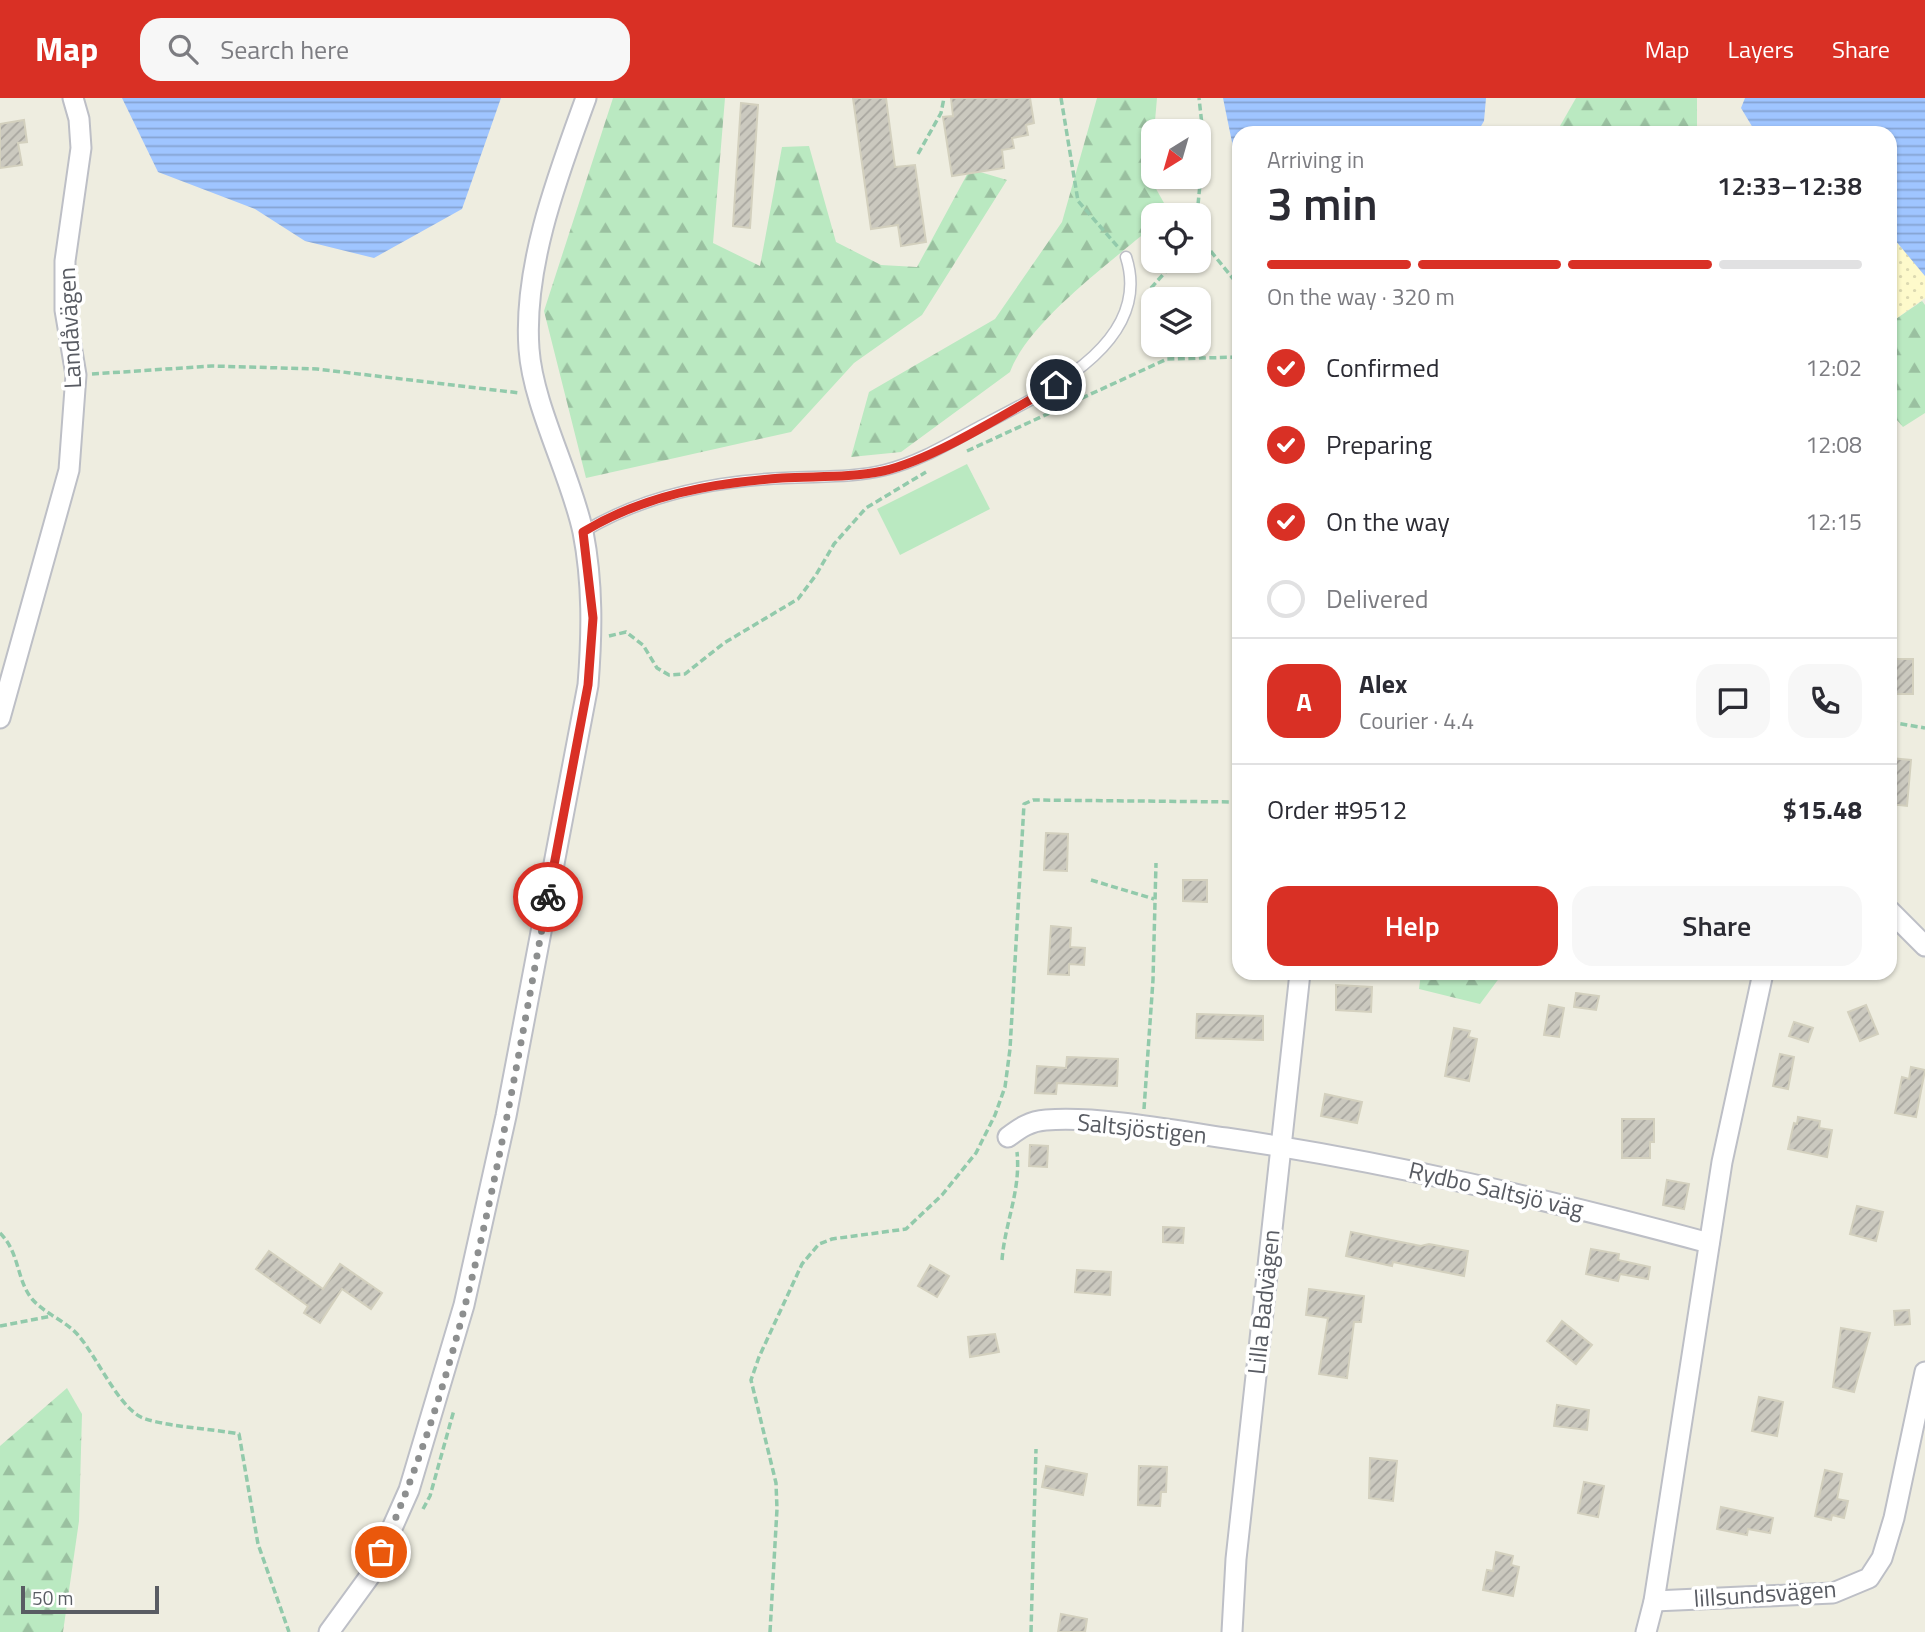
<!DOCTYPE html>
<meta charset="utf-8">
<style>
:root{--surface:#fff;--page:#f7f7f7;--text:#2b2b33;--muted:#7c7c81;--line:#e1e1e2;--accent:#d93025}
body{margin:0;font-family:"Titillium Web",sans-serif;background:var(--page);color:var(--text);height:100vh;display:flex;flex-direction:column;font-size:26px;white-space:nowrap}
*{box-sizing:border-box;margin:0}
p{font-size:23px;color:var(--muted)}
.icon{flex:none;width:38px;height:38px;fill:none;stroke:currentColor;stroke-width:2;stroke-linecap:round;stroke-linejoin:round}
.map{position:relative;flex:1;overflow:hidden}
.side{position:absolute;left:1232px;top:28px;width:665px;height:854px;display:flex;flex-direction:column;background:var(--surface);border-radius:21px;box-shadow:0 2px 5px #0004}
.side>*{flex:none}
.needle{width:46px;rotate:217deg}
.buttons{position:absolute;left:1141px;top:21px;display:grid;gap:14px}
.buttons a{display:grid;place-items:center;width:70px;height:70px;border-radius:14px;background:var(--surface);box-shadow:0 2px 5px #0004;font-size:35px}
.scale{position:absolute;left:21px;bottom:18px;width:138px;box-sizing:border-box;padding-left:7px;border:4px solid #595c63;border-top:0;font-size:19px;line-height:24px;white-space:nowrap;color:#595c63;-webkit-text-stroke:5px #fff;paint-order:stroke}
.pin{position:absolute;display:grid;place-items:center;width:60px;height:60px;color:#fff;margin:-30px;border:4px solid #fff;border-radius:50%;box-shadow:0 2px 7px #0007}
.courier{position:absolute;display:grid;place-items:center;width:70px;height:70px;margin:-35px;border:5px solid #d93025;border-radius:50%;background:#fff;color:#222;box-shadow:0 2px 9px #0007}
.headline em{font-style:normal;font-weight:600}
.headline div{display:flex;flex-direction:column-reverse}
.headline{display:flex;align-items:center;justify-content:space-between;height:119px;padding:0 35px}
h1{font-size:46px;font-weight:600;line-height:52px}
.bar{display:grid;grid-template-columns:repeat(4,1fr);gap:10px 7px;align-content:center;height:84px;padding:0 35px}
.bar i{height:9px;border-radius:5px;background:var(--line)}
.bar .current{background:var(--accent)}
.bar p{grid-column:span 4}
.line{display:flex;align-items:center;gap:18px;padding:0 35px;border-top:2px solid var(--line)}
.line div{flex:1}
.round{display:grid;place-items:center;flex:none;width:74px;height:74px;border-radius:21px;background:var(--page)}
ol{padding:0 35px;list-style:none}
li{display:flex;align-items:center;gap:21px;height:77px}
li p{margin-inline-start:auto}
li .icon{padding:7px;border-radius:50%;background:var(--accent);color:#fff;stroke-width:4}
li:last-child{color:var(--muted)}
li i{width:38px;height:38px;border:4px solid var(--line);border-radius:50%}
.action{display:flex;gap:14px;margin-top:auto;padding:14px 35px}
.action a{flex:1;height:80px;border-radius:21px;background:var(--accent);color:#fff;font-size:28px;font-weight:600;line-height:80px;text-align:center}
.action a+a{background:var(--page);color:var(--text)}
header{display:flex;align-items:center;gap:42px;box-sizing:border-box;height:98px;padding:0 35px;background:var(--accent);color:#fff}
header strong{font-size:33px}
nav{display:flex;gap:38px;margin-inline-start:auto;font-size:24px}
.search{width:490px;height:63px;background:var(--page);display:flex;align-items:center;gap:18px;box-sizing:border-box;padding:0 24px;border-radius:21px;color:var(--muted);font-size:26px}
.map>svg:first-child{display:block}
.forest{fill:url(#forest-firs)}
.sand{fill:url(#sand-dots)}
.pitch{fill:#bae9c1}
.water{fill:url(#water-rules)}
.building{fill:url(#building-hatch);stroke:#d3d0be;stroke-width:2}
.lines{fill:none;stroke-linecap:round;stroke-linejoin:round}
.service-casing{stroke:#bdbfc6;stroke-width:13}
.minor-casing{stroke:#bdbfc6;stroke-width:23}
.path{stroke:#92caab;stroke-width:3.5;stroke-dasharray:7 3.5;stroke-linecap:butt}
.service{stroke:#fff;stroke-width:10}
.minor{stroke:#fff;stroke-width:19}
.done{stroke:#8d8f8f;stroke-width:7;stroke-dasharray:0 12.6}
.route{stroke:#d93025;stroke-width:9}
.labels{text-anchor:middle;stroke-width:7;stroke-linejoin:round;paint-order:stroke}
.street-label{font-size:24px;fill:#595c63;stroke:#fff}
</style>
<header>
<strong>Map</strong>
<div class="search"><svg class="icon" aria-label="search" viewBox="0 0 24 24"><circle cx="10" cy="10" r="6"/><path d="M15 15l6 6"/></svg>Search here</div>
<nav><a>Map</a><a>Layers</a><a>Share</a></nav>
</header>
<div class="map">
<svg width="1925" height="1534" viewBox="0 0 1925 1534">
<defs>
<pattern id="forest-firs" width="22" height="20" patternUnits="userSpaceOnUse" patternTransform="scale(1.75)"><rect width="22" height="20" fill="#bae9c1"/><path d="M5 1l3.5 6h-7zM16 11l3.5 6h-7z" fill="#9ac0a0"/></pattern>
<pattern id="sand-dots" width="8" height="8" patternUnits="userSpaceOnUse" patternTransform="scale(1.75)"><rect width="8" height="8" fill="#fefacb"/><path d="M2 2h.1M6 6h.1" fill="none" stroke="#dcd9b1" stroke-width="1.8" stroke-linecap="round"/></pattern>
<pattern id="water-rules" width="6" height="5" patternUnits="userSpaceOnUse" patternTransform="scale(1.75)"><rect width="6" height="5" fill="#9fc5ff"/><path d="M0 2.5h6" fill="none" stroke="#85a3d2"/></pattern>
<pattern id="building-hatch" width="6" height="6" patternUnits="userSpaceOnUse" patternTransform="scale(1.75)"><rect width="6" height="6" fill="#cbc9bf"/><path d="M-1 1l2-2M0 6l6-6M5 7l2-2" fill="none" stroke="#a8a69f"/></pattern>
</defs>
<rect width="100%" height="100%" fill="#eeede0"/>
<g class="forest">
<path d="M613 0H725L713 145 760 168 782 49 809 48 836 144 881 167 917 169 970 71 1007 82 922 217 854 265 791 334 586 380 544 213Z"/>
<path d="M1097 0H1157L1150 80 1169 114 1166 117H1153V128C1111 164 1028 224 1010 274L901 354 851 359 869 294 995 221 1062 124Z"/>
<path d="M1576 0H1697V35H1556Z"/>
<path d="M1922 203 1925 207V315L1903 329 1890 314V225Z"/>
<path d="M1421 875H1503L1480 906 1419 891Z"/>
<path d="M67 1290 82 1316 79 1423 63 1534H0V1348Z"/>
</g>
<path class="sand" d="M1890 136 1925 178V200L1890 225Z"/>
<path class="pitch" d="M967 366 990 411 900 457 877 411Z"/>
<g class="water">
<path d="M122 0H501L462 111 374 160 305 143 255 111 158 74Z"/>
<path d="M1223 0H1486L1484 23 1477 35H1239V144L1236 141 1234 54Z"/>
<path d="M1745 0H1925V178L1890 136V35H1756L1741 10Z"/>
</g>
<g class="building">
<path d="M853 0H886L895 69 915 67 926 144 901 148 898 127 871 131Z"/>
<path d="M951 0H1030L1034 25 1026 27 1028 37 1012 40 1014 50 1002 52 1004 70 952 78 943 19 953 18Z"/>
<path d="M741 5 758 7 750 130 733 128Z"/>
<path d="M24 22 27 44 18 45 22 67 0 70V26Z"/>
<rect x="1890" y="561" width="23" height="35"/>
<path d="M1890 660 1911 662 1907 708 1890 706Z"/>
<path d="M1046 735 1068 736 1067 773 1044 772Z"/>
<path d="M1183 782H1207V804L1183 803Z"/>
<path d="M1051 828 1071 830 1070 849 1085 850 1084 867 1069 866V877L1048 876Z"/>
<path d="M1336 887 1372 889 1371 914 1336 912Z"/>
<path d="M1576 895 1599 898 1596 912 1574 909Z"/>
<path d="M1549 907 1564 910 1559 939 1544 937Z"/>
<path d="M1866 907 1878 936 1860 943 1848 914Z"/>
<path d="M1197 916 1263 918V942L1196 940Z"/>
<path d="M1794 924 1813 930 1808 944 1789 938Z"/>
<path d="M1454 930 1470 933 1468 939 1477 941 1469 983 1445 978Z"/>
<path d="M1780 956 1794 959 1788 991 1773 988Z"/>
<path d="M1067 959 1118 961 1117 988 1057 985 1056 996 1035 995 1037 968 1066 970Z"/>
<path d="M1911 969 1925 972 1916 1019 1895 1015 1902 979 1909 981Z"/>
<path d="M1325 996 1362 1004 1357 1025 1321 1018Z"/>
<path d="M1798 1019 1820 1023 1819 1030 1832 1032 1827 1059 1788 1051 1794 1025 1797 1026Z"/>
<path d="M1622 1021H1654V1044H1650V1060H1622Z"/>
<path d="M1030 1047 1048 1048 1047 1069 1029 1068Z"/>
<path d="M1667 1082 1689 1086 1684 1111 1663 1107Z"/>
<path d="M1857 1108 1883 1114 1876 1143 1850 1136Z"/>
<path d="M1163 1129 1184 1130 1183 1145 1163 1144Z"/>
<path d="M1351 1134 1421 1148 1429 1146 1468 1153 1464 1178 1393 1164 1392 1168 1346 1158Z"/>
<path d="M1591 1151 1619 1156 1618 1162 1650 1169 1648 1181 1620 1176 1618 1183 1586 1176Z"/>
<path d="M269 1153 323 1191 340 1166 382 1195 371 1211 342 1191 320 1225 304 1215 308 1208 256 1171Z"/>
<path d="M930 1167 949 1178 937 1199 918 1188Z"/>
<path d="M1077 1172 1111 1174 1110 1197 1075 1194Z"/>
<path d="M1309 1191 1364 1198 1361 1224H1354L1347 1280 1319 1276 1328 1220 1306 1217Z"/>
<path d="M1909 1212 1910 1226 1895 1227 1894 1213Z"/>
<path d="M1562 1223 1592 1247 1576 1266 1547 1243Z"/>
<path d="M1841 1230 1870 1235 1854 1294 1833 1289Z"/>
<path d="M995 1236 999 1254 970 1259 968 1239Z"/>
<path d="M1759 1299 1783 1304 1777 1338 1752 1333Z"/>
<path d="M1557 1307 1589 1312 1587 1332 1554 1328Z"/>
<path d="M1370 1360 1397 1363 1393 1403 1369 1400Z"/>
<path d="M1046 1368 1087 1376 1083 1397 1042 1389Z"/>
<path d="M1139 1368 1167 1369 1166 1394H1161L1160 1408 1138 1407Z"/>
<path d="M1825 1372 1842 1376 1837 1401 1848 1403 1844 1420 1832 1417 1831 1422 1815 1418Z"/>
<path d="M1584 1384 1604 1388 1598 1419 1578 1415Z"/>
<path d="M1721 1409 1773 1420 1770 1435 1748 1431 1747 1437 1717 1431Z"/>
<path d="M1496 1454 1513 1458 1511 1467 1519 1469 1513 1498 1483 1492 1487 1472 1493 1473Z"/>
<path d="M1061 1516 1087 1521 1085 1534H1058Z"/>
</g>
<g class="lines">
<g class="service-casing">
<path id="service" d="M583 434C644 397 714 383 785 380 819 378 853 380 885 372 919 364 951 344 981 328 1042 296 1154 246 1126 159"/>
</g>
<g class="minor-casing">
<g id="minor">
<path d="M0 620 69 372 76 277 65 212V163L81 50 79 21 73 0"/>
<path d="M1890 813 1925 848"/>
<path d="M1008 1039C1020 1030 1030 1023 1046 1022 1099 1018 1172 1032 1226 1040 1389 1064 1549 1102 1709 1145"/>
<path d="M1654 1503 1833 1495 1869 1480 1882 1460 1894 1420 1925 1274"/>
<path d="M329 1534 372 1475 409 1392 464 1207 506 1018 588 587C592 536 593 485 583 434 571 377 533 308 529 251 523 168 558 77 586 0"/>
<path d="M1232 1534 1236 1461 1300 875"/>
<path d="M1646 1534 1654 1503 1722 1064 1763 875"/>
</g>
</g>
<g class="path">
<path d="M1061 0 1078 103 1118 149"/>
<path d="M918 56 941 15 944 0"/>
<path d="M1197 117 1204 45 1199 0"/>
<path d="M1199 124 1209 151 1239 188"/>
<path d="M1144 198 1175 163"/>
<path d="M92 276 212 268 317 271 520 295"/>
<path d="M967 353 1167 261 1239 259"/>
<path d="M609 538 626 534 643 547 657 570 669 577 685 576 724 545 798 501 816 477 834 446 866 410 926 374"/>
<path d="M1890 624 1925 630"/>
<path d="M1091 782 1154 801"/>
<path d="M1144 1011 1153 882 1156 765"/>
<path d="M0 1135C20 1155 16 1181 32 1201 45 1216 66 1223 78 1237 97 1259 116 1304 139 1318 156 1328 215 1331 239 1336L258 1446 289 1534"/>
<path d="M1002 1162C1005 1124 1021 1093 1017 1054"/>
<path d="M0 1228 52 1218"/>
<path d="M423 1411 430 1398 454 1312"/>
<path d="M770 1534 777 1411 776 1385 751 1282 759 1259 802 1166 819 1146 832 1141 906 1131 942 1097 976 1055 995 1017 1005 989 1010 951 1024 706 1033 702 1239 704"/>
<path d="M1031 1534 1036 1351"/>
</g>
<use href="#service" class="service"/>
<use href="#minor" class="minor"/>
</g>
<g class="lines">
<path class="done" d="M381 1454C473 1249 506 1019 548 799"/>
<path class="route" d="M548 799 588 587 593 520 583 434C644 397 712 385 782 380 816 378 850 380 883 373 935 361 1008 314 1056 287"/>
</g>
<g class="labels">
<g class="street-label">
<text transform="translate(70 230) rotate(-93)" y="8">Landåvägen</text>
<text transform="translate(1142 1031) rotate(6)" y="8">Saltsjöstigen</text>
<text transform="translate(1496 1092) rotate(13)" y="8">Rydbo Saltsjö väg</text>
<text transform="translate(1264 1204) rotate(-84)" y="8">Lilla Badvägen</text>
<text transform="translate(1765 1496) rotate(-4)" y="8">lillsundsvägen</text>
</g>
</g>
</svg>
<div class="buttons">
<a><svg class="needle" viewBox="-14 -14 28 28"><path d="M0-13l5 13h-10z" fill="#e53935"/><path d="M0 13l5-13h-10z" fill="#7c7c81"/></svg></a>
<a><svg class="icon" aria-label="locate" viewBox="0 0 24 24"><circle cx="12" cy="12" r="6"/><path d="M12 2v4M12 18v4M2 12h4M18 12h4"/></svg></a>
<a><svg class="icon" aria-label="layers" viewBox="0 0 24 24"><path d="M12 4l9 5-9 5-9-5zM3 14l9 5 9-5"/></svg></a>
</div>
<div class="scale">50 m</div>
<div class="pin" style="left:381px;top:1454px;background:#ea580c"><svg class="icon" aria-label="bag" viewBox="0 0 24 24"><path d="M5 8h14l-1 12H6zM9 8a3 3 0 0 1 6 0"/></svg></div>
<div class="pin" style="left:1056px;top:287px;background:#1f2937"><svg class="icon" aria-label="home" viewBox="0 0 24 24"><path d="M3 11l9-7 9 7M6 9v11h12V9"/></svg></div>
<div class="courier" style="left:548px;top:799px"><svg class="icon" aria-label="bike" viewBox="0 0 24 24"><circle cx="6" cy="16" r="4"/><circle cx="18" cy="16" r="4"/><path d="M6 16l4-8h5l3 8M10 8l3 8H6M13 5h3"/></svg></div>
<section class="side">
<div class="headline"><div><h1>3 min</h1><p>Arriving in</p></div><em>12:33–12:38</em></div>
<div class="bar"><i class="current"></i><i class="current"></i><i class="current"></i><i></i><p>On the way · 320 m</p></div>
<ol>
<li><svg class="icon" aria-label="check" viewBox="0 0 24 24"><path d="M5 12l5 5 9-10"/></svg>Confirmed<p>12:02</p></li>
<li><svg class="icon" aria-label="check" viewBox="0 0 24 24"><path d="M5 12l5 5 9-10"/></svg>Preparing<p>12:08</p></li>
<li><svg class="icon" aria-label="check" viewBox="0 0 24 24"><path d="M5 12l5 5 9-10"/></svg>On the way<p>12:15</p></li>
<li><i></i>Delivered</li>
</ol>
<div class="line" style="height:126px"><b class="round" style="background:var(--accent);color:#fff">A</b><div><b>Alex</b><p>Courier · 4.4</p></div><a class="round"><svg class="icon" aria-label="chat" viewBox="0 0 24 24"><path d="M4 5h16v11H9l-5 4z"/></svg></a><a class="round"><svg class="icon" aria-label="phone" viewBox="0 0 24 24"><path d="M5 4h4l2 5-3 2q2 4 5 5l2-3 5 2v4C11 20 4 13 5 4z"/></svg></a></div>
<div class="line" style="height:91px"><div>Order #9512</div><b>$15.48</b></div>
<div class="action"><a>Help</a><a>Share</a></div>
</section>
</div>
